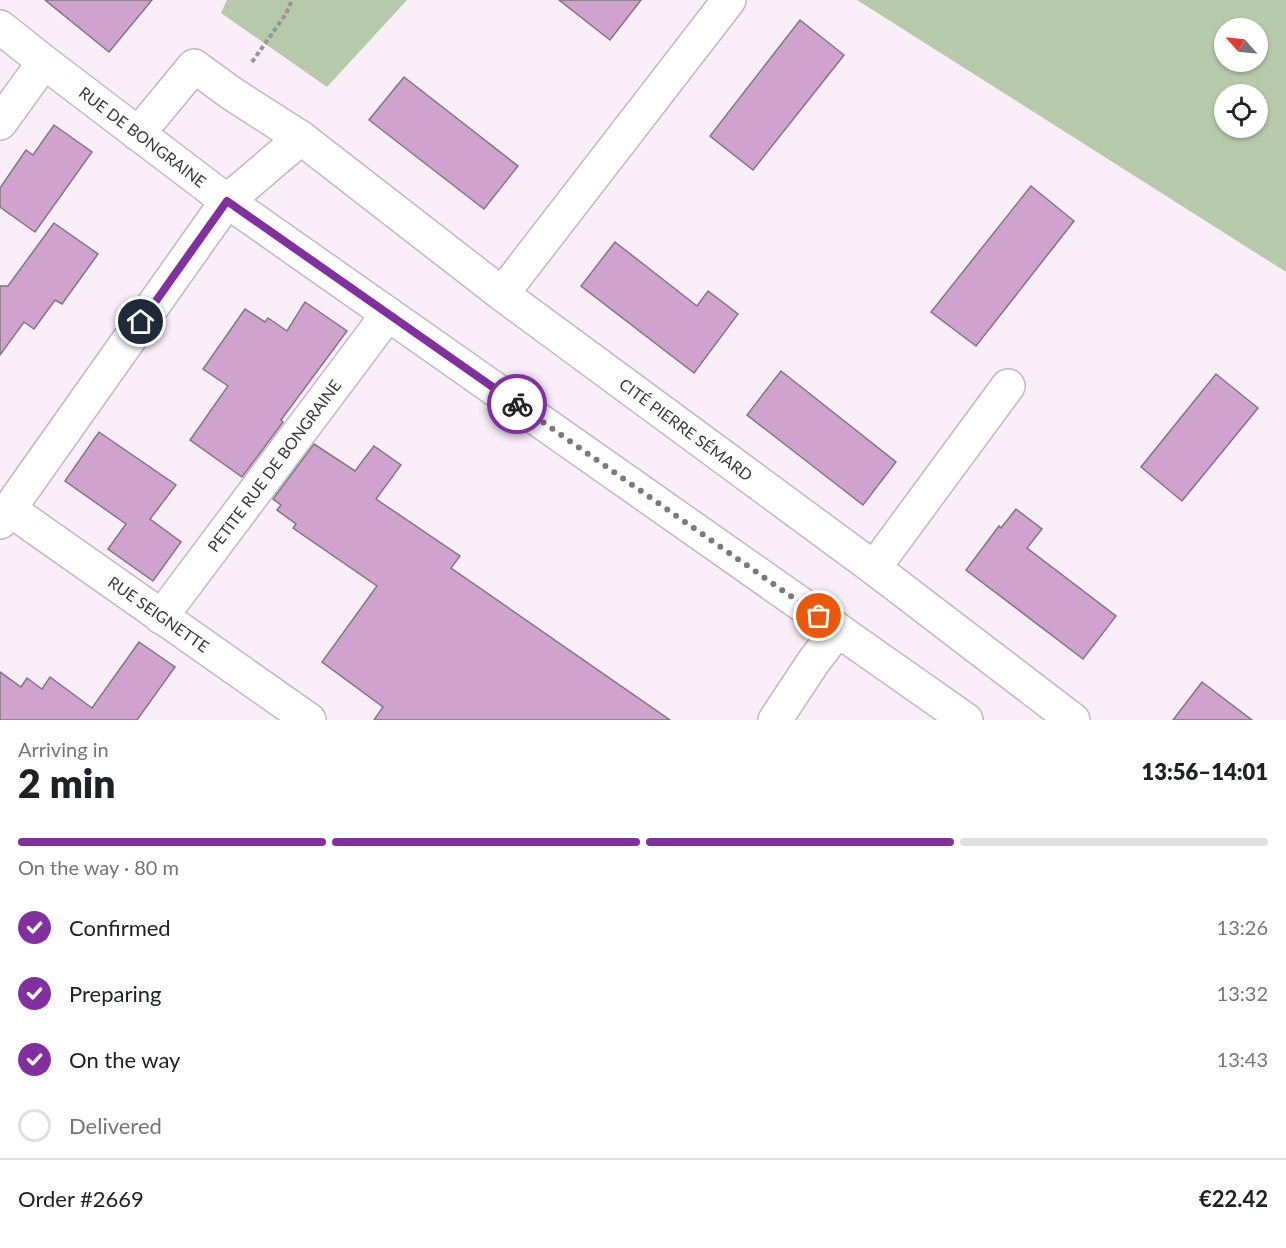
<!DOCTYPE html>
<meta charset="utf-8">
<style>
:root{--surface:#fff;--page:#f6f6f6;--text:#202124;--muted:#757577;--line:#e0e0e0;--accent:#8230a0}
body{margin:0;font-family:Lato,sans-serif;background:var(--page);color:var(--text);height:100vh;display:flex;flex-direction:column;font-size:22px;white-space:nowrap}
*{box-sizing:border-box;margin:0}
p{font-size:20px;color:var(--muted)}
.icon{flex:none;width:33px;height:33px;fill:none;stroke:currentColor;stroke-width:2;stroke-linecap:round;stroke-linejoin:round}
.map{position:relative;height:720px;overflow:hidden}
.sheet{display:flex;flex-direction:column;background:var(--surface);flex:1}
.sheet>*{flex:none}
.needle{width:39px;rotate:297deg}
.controls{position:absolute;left:1214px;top:18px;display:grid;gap:12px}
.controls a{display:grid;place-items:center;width:54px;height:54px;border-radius:50%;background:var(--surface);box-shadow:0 2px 4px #0004;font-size:30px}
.pin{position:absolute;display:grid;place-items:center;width:51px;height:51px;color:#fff;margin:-26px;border:3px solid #fff;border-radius:50%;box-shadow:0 2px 6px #0007}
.courier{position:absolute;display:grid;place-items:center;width:60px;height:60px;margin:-30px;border:4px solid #8230a0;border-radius:50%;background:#fff;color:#222;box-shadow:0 2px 8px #0007}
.summary em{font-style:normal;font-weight:800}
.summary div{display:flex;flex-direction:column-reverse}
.summary{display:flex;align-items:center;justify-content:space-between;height:102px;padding:0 18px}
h1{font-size:39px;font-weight:800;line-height:45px}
.bar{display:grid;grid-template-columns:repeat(4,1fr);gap:9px 6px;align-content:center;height:72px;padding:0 18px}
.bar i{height:8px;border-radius:4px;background:var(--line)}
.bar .on{background:var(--accent)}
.bar p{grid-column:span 4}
.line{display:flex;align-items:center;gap:15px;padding:0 18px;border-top:2px solid var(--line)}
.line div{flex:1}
ol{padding:0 18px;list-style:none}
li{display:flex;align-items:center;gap:18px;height:66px}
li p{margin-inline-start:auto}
li .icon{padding:6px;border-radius:50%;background:var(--accent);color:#fff;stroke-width:4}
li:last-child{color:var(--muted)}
li i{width:33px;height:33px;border:3px solid var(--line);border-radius:50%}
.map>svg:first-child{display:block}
.green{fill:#b6caab;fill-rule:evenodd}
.building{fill:#cfa3cd;stroke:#827781;stroke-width:1.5}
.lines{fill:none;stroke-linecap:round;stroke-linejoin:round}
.minor-casing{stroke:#c3b7c2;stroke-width:36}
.path{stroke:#9b929a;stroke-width:4;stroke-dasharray:4.5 3;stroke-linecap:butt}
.minor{stroke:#fff;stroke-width:33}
.done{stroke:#7e777e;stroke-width:6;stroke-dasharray:0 10.8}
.route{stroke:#8230a0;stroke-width:8}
.labels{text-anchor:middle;stroke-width:4.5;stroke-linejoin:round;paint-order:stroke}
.street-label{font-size:16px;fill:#3c373c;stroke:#fff}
</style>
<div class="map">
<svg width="1286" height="720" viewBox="0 0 1286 720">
<rect width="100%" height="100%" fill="#faeef9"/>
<g class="green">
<path d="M227 0H407L327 87 221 13Z"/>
<path d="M857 0H1286V272ZM1224 28H1257V62H1224ZM1224 94H1257V128H1224Z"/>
</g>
<g class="building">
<path d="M45 0H152L109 52Z"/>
<path d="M559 0H641L610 40Z"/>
<path d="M800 20 844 55 753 170 710 136Z"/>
<path d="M404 77 518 166 484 209 369 120Z"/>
<path d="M54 125 92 152 35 232 0 207V188L26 150 33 155Z"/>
<path d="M1031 186 1074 221 976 346 931 312Z"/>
<path d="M54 223 98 254 62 304 55 300 34 329 24 322 0 355V286H8Z"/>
<path d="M615 242 697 306 708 291 738 314 694 373 581 286Z"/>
<path d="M305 302 347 331 281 420 283 422 242 477 190 440 228 386 203 369 245 309 265 322 268 318 287 331Z"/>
<path d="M781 371 896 462 863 505 747 415Z"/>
<path d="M1216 374 1258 408 1182 501 1141 467Z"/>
<path d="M99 432 176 485 150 519 181 542 153 581 108 549 126 524 65 481Z"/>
<path d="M314 444 355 471 374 446 401 465 376 499 460 556 451 568 670 720H374L383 707 322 662 377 586 293 528 296 524 277 510 281 505 273 499Z"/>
<path d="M1016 509 1042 529 1027 548 1116 616 1083 659 966 570 999 526 1001 528Z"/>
<path d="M139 642 175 667 137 720H0V672L21 687 27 678 42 689 50 677 92 708Z"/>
<path d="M1202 682 1252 720H1173Z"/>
</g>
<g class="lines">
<g class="minor-casing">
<g id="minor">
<path id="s1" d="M0 27 44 62 227 201 966 720"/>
<path d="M0 123 44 62"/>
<path id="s2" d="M138 134 194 66 231 93 301 138 502 294 874 568 1073 720"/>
<path d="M502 294 729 0"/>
<path id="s3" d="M9 509 309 720"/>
<path d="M0 522 227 201 301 138"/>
<path d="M874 568 1008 386"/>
<path id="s4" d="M161 617 388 314"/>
<path d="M775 720 814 661 838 630"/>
</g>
</g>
<path class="path" d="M252 62 286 14 292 0"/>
<use href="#minor" class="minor"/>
</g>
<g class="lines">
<path class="done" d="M517 404 819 616"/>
<path class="route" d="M141 322 227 201 517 404"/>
</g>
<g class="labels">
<g class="street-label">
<text dy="6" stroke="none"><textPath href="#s1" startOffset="180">RUE DE BONGRAINE</textPath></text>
<text dy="6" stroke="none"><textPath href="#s2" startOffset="700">CITÉ PIERRE SÉMARD</textPath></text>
<text dy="6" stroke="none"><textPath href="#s4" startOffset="189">PETITE RUE DE BONGRAINE</textPath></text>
<text dy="6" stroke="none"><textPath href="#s3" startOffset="183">RUE SEIGNETTE</textPath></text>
</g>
</g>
</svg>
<div class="controls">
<a><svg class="needle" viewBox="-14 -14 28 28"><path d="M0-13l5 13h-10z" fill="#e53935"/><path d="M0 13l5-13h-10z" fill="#757577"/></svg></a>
<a><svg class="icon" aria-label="locate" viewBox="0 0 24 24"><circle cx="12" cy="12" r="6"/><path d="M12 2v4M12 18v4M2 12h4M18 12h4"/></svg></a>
</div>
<div class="pin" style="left:819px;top:616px;background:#ea580c"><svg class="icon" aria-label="bag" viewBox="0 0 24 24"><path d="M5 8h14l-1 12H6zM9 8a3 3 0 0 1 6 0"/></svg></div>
<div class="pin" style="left:141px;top:322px;background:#1f2937"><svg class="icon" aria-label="home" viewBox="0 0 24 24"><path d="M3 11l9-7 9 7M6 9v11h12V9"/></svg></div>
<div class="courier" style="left:517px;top:404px"><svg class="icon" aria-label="bike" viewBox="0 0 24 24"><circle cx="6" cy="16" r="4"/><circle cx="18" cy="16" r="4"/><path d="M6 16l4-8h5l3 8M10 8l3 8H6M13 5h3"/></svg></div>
</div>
<section class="sheet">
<div class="summary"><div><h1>2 min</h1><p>Arriving in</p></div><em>13:56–14:01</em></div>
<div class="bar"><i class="on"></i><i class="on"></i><i class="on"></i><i></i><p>On the way · 80 m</p></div>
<ol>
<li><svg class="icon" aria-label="check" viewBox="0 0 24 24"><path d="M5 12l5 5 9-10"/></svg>Confirmed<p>13:26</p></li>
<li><svg class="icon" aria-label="check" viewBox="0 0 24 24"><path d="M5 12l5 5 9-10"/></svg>Preparing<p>13:32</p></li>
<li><svg class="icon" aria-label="check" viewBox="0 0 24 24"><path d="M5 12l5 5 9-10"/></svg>On the way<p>13:43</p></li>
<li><i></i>Delivered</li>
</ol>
<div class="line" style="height:78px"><div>Order #2669</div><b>€22.42</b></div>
</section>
